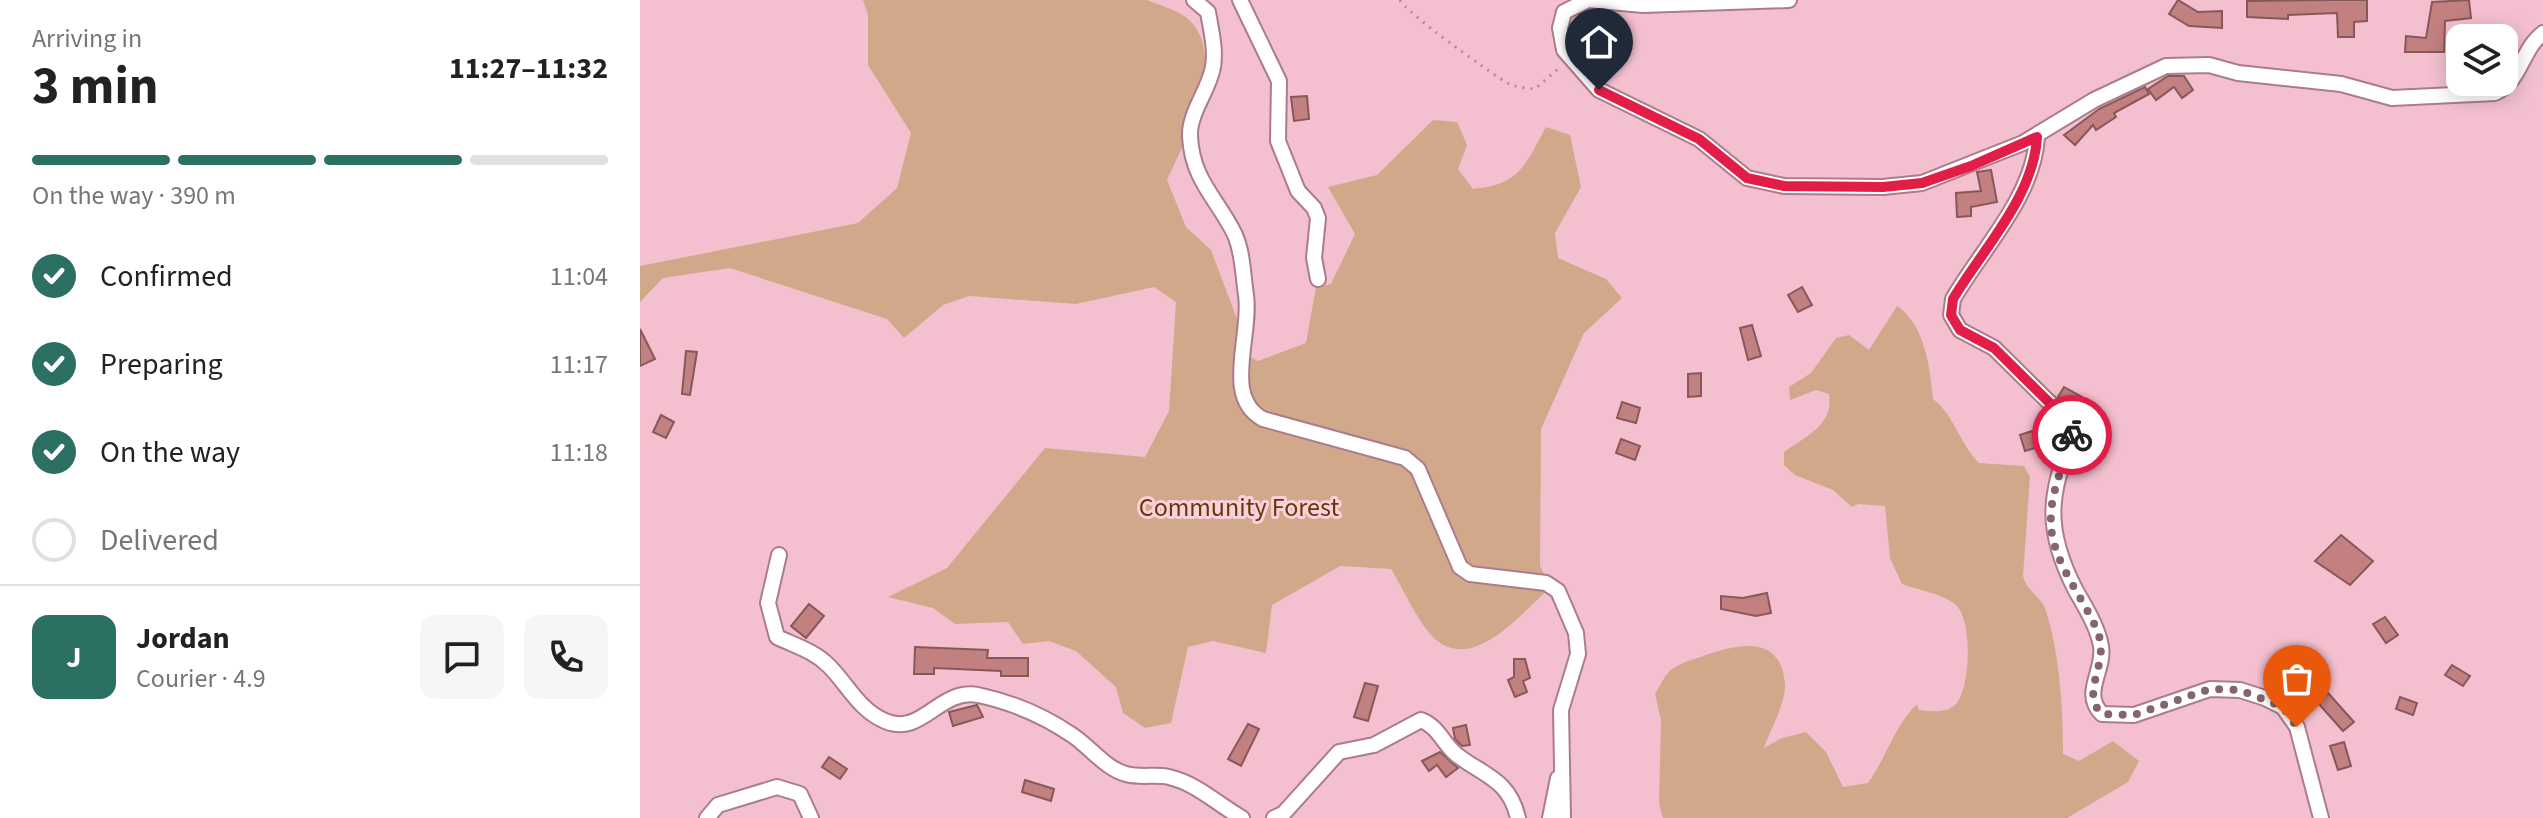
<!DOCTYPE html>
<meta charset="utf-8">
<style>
:root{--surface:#fff;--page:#f6f6f6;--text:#222;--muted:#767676;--line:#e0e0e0;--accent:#2b7062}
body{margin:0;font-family:"Source Sans 3",sans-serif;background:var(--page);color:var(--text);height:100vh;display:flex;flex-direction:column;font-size:30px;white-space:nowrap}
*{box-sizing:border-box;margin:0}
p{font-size:26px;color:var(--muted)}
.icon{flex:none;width:44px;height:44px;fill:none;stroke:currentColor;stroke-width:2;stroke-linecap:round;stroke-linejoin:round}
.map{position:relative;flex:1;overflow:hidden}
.sheet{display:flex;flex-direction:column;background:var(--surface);width:640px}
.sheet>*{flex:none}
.buttons{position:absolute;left:1806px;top:24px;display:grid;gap:16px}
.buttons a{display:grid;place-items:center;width:72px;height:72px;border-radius:16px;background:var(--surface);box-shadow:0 4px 20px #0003;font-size:40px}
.pin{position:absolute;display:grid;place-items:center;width:68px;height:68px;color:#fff;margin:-82px -34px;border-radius:50% 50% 50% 0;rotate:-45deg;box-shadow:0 0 8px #0007}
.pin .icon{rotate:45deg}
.courier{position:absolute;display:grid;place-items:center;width:80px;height:80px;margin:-40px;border:6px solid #e11d48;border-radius:50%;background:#fff;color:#222;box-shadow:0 2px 10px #0007}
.headline em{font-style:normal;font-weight:700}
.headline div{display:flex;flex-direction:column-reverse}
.headline{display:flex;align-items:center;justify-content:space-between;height:136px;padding:0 32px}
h1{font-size:52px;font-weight:700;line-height:60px}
.bar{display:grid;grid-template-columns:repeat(4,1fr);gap:12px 8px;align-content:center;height:96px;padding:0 32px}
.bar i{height:10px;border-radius:6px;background:var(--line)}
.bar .active{background:var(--accent)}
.bar p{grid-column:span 4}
.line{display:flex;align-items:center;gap:20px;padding:0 32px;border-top:2px solid var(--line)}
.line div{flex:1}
.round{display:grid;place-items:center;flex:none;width:84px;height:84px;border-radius:16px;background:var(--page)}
ol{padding:0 32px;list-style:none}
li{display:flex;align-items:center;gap:24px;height:88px}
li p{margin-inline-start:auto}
li .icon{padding:8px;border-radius:50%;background:var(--accent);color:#fff;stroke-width:4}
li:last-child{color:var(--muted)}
li i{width:44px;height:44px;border:4px solid var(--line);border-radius:50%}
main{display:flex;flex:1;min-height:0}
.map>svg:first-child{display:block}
.green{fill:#d1a88a}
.building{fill:#c38081;stroke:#875859;stroke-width:2}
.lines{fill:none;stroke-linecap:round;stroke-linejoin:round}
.street-casing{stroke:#ab7c8b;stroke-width:18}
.path{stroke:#b38a97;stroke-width:3;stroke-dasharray:2 6;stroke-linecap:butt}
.street{stroke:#fff;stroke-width:14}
.done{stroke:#84646e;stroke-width:8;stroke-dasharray:0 14.4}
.route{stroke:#e11d48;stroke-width:10}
.labels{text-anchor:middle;stroke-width:6;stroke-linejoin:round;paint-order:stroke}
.park-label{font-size:26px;fill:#683705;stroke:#fad0dd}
</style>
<main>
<section class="sheet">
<div class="headline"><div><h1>3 min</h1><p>Arriving in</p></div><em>11:27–11:32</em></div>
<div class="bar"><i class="active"></i><i class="active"></i><i class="active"></i><i></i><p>On the way · 390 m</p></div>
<ol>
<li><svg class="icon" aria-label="check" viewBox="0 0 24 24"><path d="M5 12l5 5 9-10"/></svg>Confirmed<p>11:04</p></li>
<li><svg class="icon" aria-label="check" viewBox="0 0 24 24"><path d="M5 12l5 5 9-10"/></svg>Preparing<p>11:17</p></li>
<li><svg class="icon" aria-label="check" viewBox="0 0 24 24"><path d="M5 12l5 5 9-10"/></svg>On the way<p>11:18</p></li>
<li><i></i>Delivered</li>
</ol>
<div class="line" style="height:144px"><b class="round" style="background:var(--accent);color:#fff">J</b><div><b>Jordan</b><p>Courier · 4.9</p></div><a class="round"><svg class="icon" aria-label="chat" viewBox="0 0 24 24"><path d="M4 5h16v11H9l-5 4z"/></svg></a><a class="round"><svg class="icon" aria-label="phone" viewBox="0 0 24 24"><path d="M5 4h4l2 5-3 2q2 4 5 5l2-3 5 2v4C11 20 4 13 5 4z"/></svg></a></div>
</section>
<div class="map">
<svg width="1903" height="818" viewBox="0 0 1903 818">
<rect width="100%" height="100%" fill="#f4c0d0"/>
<g class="green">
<path d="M223 0H507C519 5 537 10 547 18 590 54 545 142 527 180L546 227 571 250 600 327V352L618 361 666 343 676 287 691 284 715 234 688 187 737 175 793 120 817 122 827 145 818 169 833 189C880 185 885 165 906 127L930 135 941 187 915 233 918 258 966 279 982 298 944 333 901 429 900 566 911 587C883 611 833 675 794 638 778 623 763 588 751 569L700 566 632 605 626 653 573 641 548 647 531 723 505 728 483 713 476 687 436 651 409 641 383 644 368 622 315 624 293 608 248 597 307 568 405 448 505 457 529 411 536 302 514 287 436 304 329 296 303 305 264 338 247 319 90 268 23 278 0 302V266L218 223 257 188 271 133 228 65V15Z"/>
<path d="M1257 306C1285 325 1290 367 1293 399 1314 415 1320 444 1339 463L1384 466 1390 477 1383 576C1387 592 1402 597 1406 611 1420 656 1423 708 1423 754L1439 761 1473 741 1499 761 1488 782 1427 818H1023L1019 803 1021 720 1015 694C1020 686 1025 674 1032 669 1042 662 1055 659 1066 655 1101 643 1141 635 1145 684 1146 703 1130 730 1124 748L1142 738 1166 732 1186 752 1203 787 1228 783C1246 758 1255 725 1277 704L1279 710C1291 711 1305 714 1315 705 1331 691 1333 618 1315 604 1302 594 1278 590 1262 584L1250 558 1245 506 1218 504 1212 507 1193 490 1155 475 1144 465V452C1166 436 1194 425 1189 394L1176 390 1150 400 1149 387 1171 373 1196 338 1209 335 1229 350Z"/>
</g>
<g class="building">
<path d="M1538 0 1558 12 1582 11V28L1549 26 1529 14Z"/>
<path d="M1690 0H1727V21L1714 22V37H1698L1697 13 1648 15V19L1607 17V1Z"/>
<path d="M1829 0 1831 18 1805 21 1804 52H1765L1766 36 1786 38 1792 2Z"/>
<path d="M1528 76H1544L1553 90 1542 98 1534 87 1516 100 1508 89Z"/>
<path d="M1505 87 1509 94 1474 113 1476 117 1456 130 1453 125 1435 145 1424 135 1459 109Z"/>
<path d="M667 96 669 119 654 121 651 97Z"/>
<path d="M1351 170 1357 202 1331 207V216L1317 217 1316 193 1341 191 1337 172Z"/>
<path d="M1162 287 1172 305 1158 312 1148 295Z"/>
<path d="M1112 325 1121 356 1108 360 1100 328Z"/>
<path d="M0 329 15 359 0 366Z"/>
<path d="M46 351 57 352 50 395 42 394Z"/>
<path d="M1061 373V396L1048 397V374Z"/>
<path d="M1424 387 1442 397 1435 409 1418 397Z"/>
<path d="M982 402 1000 408 996 423 977 418Z"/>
<path d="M21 415 34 422 26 438 13 432Z"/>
<path d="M1392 431 1398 447 1385 451 1380 435Z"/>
<path d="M981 439 1000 446 995 460 976 453Z"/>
<path d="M1701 535 1733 561 1710 585 1675 561Z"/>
<path d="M1127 593 1131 613 1116 616 1081 609V596L1103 598Z"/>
<path d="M169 604 184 616 166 638 151 626Z"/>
<path d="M1745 617 1758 635 1746 643 1733 624Z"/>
<path d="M275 647 348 650 347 658H388V676H361V671L294 668V674H274Z"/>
<path d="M874 659H885L890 678 883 681 887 692 875 697 868 680 874 677Z"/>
<path d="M1812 665 1830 676 1823 686 1805 675Z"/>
<path d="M1631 668 1660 677 1673 690 1662 700Z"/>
<path d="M725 683 738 686 728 721 714 717Z"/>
<path d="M1688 693 1714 722 1703 731 1678 703Z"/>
<path d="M1760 697 1777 703 1773 715 1756 709Z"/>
<path d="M337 705 343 717 313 726 309 712Z"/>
<path d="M608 724 619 729 601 766 588 759Z"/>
<path d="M826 725 830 745 822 746 815 739 813 728Z"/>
<path d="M1704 742 1711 766 1698 770 1690 746Z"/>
<path d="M800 752 818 768 806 777 797 765 789 771 782 761Z"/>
<path d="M189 757 207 769 200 779 182 767Z"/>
<path d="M385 780 414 789 411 801 382 792Z"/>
</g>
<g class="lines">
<g class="street-casing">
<g id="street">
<path d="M554 0 568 12C571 30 576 49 573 67 569 90 549 113 550 136 552 181 578 199 595 235 603 253 603 276 606 295 612 336 582 397 623 419L765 458 778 469 820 567 830 574 906 583 918 591 936 633 938 654 921 710 923 818"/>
<path d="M600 0 639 81 638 141 658 191 674 208 678 218 674 258 678 279"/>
<path d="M1149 0 1003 5 948 0 924 12 920 28 924 50 959 90 1059 139 1107 178 1144 186 1243 187 1282 183 1383 143 1454 100 1526 66 1569 65 1598 73 1701 84 1752 98 1855 93C1882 80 1881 50 1903 33"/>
<path d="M1397 137C1394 196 1342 249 1313 299L1311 315 1320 330 1354 348 1427 420 1433 436C1407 495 1406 532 1435 589 1445 607 1457 625 1461 646 1465 671 1441 693 1462 714L1494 715 1570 689 1600 690 1625 698 1643 707 1657 727 1681 818"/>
<path d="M139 555 128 603 137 637C156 646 174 651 189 666 208 685 219 710 245 721 282 737 299 688 338 695 371 702 404 716 432 735 449 746 466 769 486 774 500 778 515 774 529 777 558 784 577 804 602 818"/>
<path d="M67 818 78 805 137 787 160 794 171 818"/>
<path d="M634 818 643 814 699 752 734 745 781 720C799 727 803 744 817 755 844 776 869 779 878 818"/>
<path d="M910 818 918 778"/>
</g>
</g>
<path class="path" d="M760 0C765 12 848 71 864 81 873 87 884 88 895 89L920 67"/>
<use href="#street" class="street"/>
</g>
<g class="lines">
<path class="done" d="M1432 435C1425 463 1409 493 1411 525 1413 564 1444 597 1458 633 1470 664 1439 692 1462 714L1494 715 1570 689 1600 690 1643 707 1657 727"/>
<path class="route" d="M959 90 1059 139 1107 178 1144 186 1243 187 1282 183 1331 166 1397 137C1394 196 1343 249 1313 299L1311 315 1320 330 1354 348 1427 420 1432 435"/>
</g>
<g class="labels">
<g class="park-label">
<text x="599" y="516">Community Forest</text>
</g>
</g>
</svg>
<div class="buttons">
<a><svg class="icon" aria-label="layers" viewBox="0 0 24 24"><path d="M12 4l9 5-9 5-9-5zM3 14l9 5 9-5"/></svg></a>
</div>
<div class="pin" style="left:1657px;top:727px;background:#ea580c"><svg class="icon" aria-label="bag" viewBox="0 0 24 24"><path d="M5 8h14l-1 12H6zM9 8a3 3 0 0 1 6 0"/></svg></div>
<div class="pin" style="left:959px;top:90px;background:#1f2937"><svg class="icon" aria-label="home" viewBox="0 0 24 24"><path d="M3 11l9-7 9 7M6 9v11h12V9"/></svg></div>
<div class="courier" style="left:1432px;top:435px"><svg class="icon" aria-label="bike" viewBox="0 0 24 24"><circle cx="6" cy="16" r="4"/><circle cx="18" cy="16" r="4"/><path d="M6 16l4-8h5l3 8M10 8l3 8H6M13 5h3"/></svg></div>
</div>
</main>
